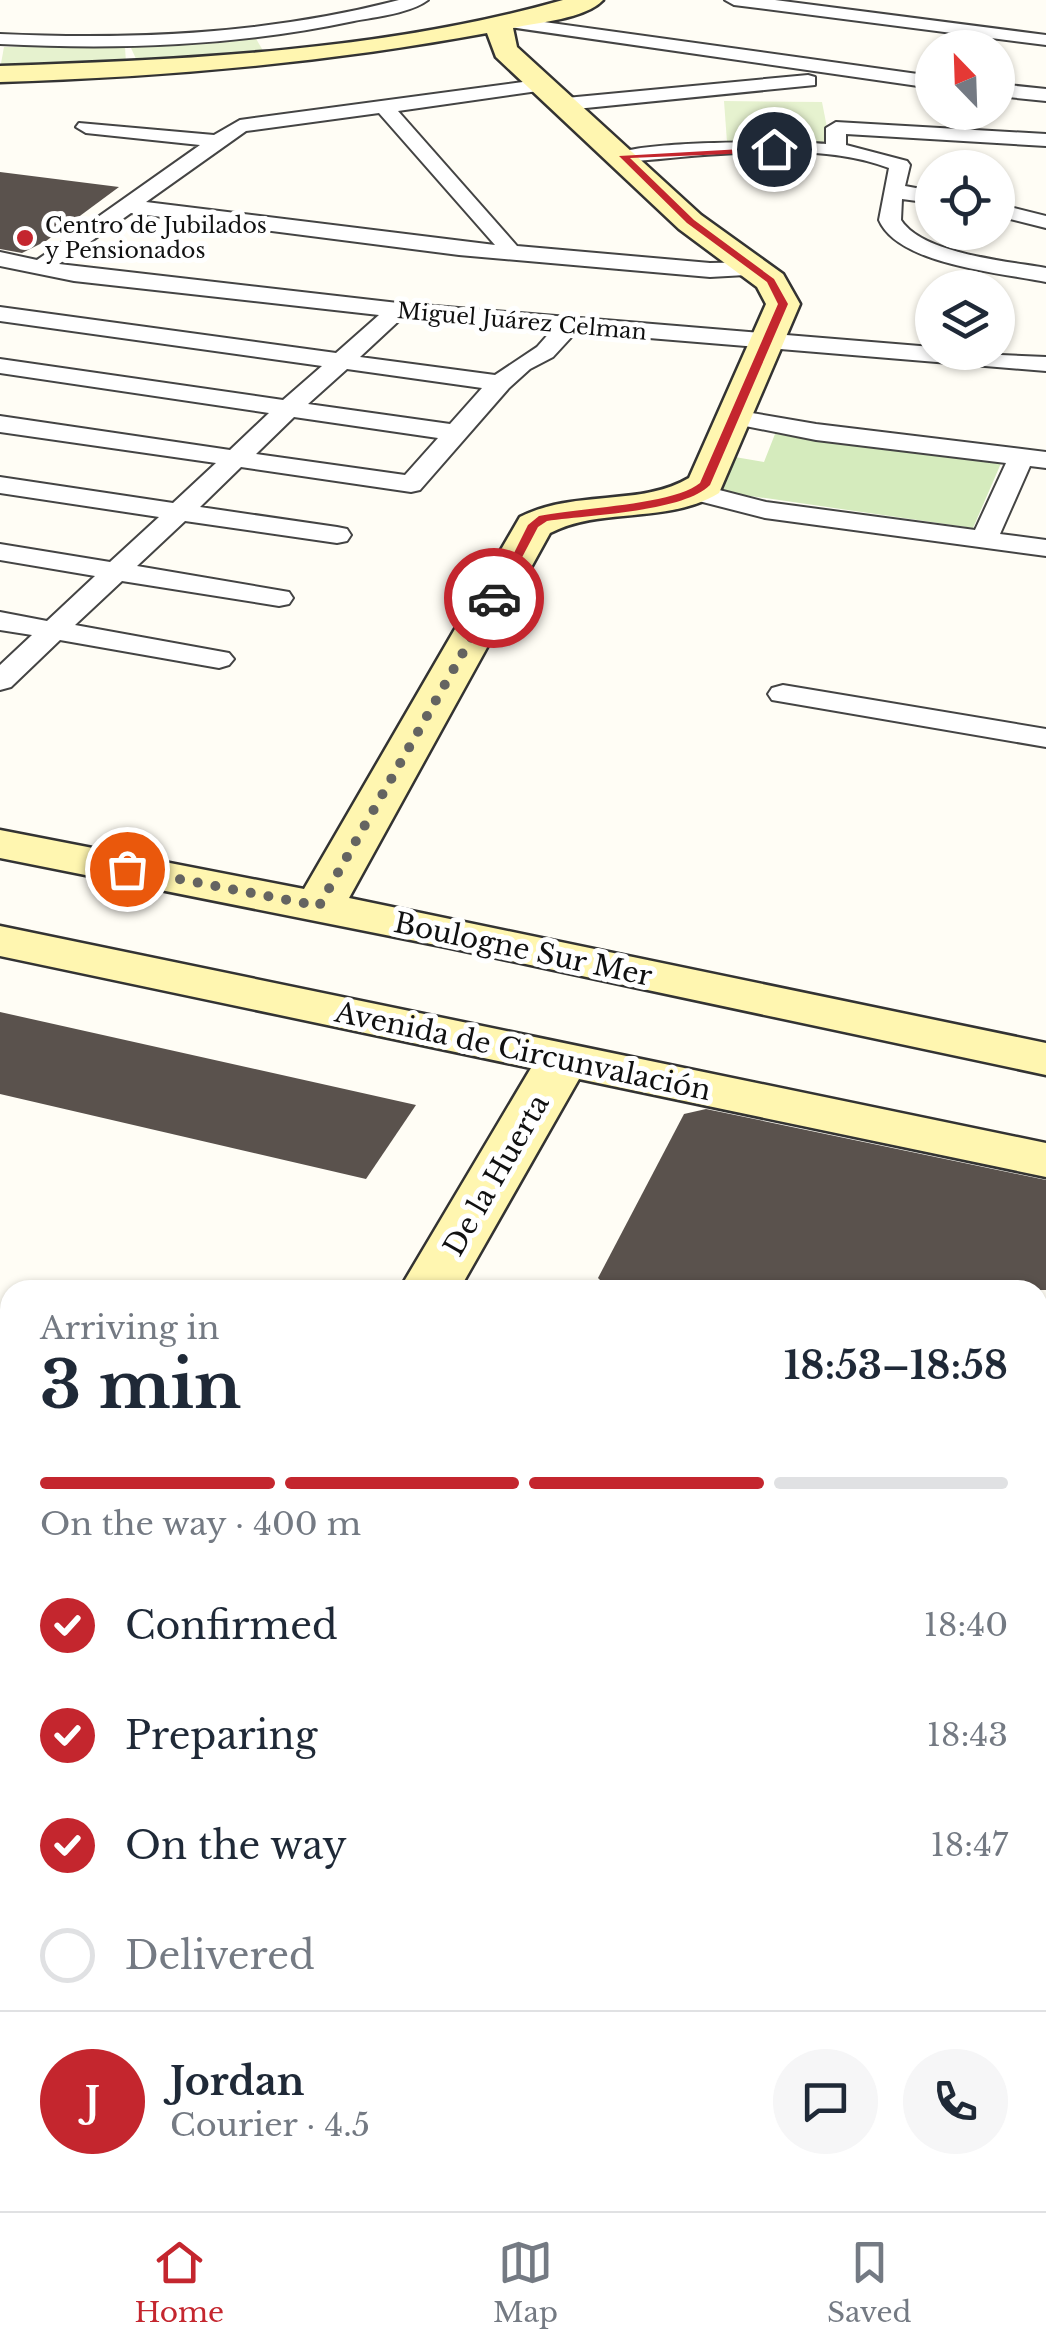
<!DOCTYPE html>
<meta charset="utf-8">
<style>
:root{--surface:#fff;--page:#f6f6f7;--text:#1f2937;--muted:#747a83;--line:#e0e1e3;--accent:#c4262e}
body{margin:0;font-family:"Libre Baskerville",serif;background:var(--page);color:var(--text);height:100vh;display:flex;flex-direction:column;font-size:38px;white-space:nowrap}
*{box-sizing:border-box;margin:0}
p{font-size:32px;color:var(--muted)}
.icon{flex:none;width:55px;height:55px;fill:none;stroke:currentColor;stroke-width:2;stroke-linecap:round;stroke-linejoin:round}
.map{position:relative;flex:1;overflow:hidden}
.panel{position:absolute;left:0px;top:1280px;width:1048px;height:932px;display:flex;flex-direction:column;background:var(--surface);border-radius:30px 30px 0 0;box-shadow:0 2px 8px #0004}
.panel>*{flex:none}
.needle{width:65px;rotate:337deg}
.tools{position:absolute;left:915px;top:30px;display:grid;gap:20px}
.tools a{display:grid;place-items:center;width:100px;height:100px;border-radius:50%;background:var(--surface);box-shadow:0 2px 8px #0004;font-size:50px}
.pin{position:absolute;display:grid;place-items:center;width:85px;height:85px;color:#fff;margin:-42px;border:5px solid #fff;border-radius:50%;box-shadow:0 2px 10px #0007}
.courier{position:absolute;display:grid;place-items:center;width:100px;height:100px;margin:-50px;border:8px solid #c4262e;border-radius:50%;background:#fff;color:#222;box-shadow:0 2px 12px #0007}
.overview em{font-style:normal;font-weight:700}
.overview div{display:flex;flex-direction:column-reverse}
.overview{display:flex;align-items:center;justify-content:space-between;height:170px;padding:0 40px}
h1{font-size:65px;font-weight:700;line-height:75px}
.bar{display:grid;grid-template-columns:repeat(4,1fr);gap:15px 10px;align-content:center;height:120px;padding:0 40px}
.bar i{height:12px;border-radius:8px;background:var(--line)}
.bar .active{background:var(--accent)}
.bar p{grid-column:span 4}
.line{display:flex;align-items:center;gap:25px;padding:0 40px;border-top:2px solid var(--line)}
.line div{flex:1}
.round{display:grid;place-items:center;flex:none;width:105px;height:105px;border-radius:52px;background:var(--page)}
ol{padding:0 40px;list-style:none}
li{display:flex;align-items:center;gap:30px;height:110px}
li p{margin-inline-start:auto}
li .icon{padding:10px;border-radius:50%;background:var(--accent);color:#fff;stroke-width:4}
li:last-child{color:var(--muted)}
li i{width:55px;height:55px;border:5px solid var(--line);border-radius:50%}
.tab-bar{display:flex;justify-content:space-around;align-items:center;height:140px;border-top:2px solid var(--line);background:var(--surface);font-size:28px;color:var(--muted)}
.tab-bar a{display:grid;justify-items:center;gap:5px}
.tab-bar .active{color:var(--accent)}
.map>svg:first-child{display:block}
.green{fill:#d5ebbd}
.pitch{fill:#e6f2cf}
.building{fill:#5a524d}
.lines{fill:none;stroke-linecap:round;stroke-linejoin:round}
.street-casing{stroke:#444;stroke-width:4}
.secondary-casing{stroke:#333;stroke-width:5}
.street{fill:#fff;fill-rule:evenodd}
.secondary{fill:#fff6b0;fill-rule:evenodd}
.route{fill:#c4262e}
.done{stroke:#646461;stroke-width:10;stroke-dasharray:0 18}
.poi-dot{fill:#c4262e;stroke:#fff;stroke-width:4}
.labels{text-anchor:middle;stroke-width:10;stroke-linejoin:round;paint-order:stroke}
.far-poi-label{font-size:22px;fill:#111;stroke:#fff;text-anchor:start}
.far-street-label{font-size:22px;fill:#111;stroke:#fff}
.street-label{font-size:28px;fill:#111;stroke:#fff}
</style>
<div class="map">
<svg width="1046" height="2211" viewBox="0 0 1046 2211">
<rect width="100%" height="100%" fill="#fffdf5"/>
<path class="green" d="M775 434 1002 461 973 528 716 491 729 456 764 462Z"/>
<g class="pitch">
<path d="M255 37 265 54 138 63 130 46Z"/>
<path d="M125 46 126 64 0 69 4 47Z"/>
<path d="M724 101 822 102 830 143 727 142Z"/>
</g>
<g class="building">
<path d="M0 172 119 187 46 241 22 253 0 249Z"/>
<path d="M0 1012 416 1105 366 1179 0 1094Z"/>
<path d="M706 1109 1046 1180V1290H610L598 1278 684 1114Z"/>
</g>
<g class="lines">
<g class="street-casing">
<g id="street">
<path d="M399 0H428C411 13 376 17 354 21 237 46 120 50 0 44V34C135 40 268 34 399 0Z"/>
<path d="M725 0H775L1046 35V45L734 5Z"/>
<path d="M508 17 932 76V88L502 26 499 22Z"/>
<path d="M808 75 815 77V85L566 110 556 104 566 98Z"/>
<path d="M545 79 552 81V89L398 111 517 246 710 263 758 262 769 269 766 274 710 277 459 255 131 213 59 264 398 303 932 347V352L1046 357V371L576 332 553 357 530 369 509 388 420 490 411 492 241 467 200 507 337 527 347 529 351 535 347 541 337 543 185 521 137 566 289 592 293 598 289 604 279 606 122 581 75 625 229 653 234 659 229 665 219 668 60 640 11 687 0 690V665L32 635 0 630V612L47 621 95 576 0 560V544L110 562 159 517 0 493V477L173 503 216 463 0 432V416L230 450 269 413 0 373V359L283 400 322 366 0 321V307L336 353 379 315 74 281 0 266V252L37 260 200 145 86 133 76 127 79 123 214 135 240 120ZM379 113 495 245 146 202 246 131ZM403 317 552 330 537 347 495 375 360 357ZM347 369 482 388 450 424 308 404ZM294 417 438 438 405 475 256 454Z"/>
<path d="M998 84 1046 89V101L998 96Z"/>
<path d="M836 122 1046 134V146L846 134V145L907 161 910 165 905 186 932 191V203L902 199 901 220C923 254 1007 261 1046 268V282C1003 273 898 265 879 220L889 168C812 139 704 156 623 162L613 156C632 140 793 141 826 144V128Z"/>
<path d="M998 204 1046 216V228L998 216Z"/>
<path d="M734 410 816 424 1046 452V468L1030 466 1000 534 1046 540V556L765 518 687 498 683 492 687 486 696 484 766 502 975 530 1006 463 816 440 725 422 722 417 725 412Z"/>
<path d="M783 685 1046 729V747L772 700 768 694 772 688Z"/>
</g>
</g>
<g class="secondary-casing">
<g id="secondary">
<path d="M563 0H603C585 19 539 22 513 28L517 47 701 215 783 274 800 304 719 493C666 525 603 506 550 533L349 898 1046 1043V1075L446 947 0 858V830L304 889 520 517C576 489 640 507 689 478L766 304 757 287 679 229 496 57 487 33C325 63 164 77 0 82V66C185 60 385 51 563 0Z"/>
<path d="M0 926 1046 1143V1177L579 1079 459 1290H399L531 1068 0 956Z"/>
<path d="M1038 1403 1046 1405V1449L1038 1447Z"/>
<path d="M10 1970V2052L0 2055V1973Z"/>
</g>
</g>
<use href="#street" class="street"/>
<use href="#secondary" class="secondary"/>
</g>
<path class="route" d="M777 147 774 152 630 158 694 220 774 279 788 304 710 485C684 512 586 515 547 521L538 527 499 601H490L528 525 539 516C577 508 674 505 700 483L778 304 767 282 687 223 619 156Z"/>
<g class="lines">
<path class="done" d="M127 869 319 906 494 598"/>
</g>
<circle class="poi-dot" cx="25" cy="238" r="10"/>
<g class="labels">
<g class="far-poi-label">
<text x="45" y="233">Centro de Jubilados<tspan x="45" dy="25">y Pensionados</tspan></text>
</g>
<g class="far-street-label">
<text transform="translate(522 321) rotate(5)" y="8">Miguel Juárez Celman</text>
</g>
<g class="street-label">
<text transform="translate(523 949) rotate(12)" y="10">Boulogne Sur Mer</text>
<text transform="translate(523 1051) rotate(12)" y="10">Avenida de Circunvalación</text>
<text transform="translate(496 1175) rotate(-60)" y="10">De la Huerta</text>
</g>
</g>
</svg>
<div class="tools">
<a><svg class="needle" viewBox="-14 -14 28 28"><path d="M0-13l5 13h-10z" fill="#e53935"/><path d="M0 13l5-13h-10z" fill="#747a83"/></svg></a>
<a><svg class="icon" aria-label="locate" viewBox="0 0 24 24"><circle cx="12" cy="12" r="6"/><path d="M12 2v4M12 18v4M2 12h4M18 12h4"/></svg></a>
<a><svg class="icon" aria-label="layers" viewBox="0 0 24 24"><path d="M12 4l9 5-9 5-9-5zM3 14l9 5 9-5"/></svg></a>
</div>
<div class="pin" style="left:127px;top:869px;background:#ea580c"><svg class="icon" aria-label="bag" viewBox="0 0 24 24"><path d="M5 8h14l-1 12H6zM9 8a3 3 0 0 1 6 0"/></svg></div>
<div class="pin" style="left:774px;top:149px;background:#1f2937"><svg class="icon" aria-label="home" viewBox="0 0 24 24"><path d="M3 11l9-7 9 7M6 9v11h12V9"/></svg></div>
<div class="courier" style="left:494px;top:598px"><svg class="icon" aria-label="car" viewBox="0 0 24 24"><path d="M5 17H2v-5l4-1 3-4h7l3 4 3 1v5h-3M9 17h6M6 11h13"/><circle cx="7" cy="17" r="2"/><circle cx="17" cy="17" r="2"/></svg></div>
<section class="panel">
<div class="overview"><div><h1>3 min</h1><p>Arriving in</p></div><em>18:53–18:58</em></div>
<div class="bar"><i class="active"></i><i class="active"></i><i class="active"></i><i></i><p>On the way · 400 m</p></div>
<ol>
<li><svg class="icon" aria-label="check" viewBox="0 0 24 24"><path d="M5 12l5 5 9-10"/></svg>Confirmed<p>18:40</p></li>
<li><svg class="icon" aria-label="check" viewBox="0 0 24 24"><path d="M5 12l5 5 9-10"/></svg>Preparing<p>18:43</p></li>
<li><svg class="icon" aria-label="check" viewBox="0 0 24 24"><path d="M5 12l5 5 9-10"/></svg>On the way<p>18:47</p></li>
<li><i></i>Delivered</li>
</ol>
<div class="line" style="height:180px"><b class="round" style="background:var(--accent);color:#fff">J</b><div><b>Jordan</b><p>Courier · 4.5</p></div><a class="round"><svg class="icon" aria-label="chat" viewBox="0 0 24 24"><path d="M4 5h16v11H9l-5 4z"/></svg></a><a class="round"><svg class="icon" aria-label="phone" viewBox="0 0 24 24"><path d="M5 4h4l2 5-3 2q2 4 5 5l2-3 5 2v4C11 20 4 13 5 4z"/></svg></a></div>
</section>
</div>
<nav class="tab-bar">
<a class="active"><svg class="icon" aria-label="home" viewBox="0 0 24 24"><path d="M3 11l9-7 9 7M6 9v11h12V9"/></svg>Home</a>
<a><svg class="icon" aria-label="map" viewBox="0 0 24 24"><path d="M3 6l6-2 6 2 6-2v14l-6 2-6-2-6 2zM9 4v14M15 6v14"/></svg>Map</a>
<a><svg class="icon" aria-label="saved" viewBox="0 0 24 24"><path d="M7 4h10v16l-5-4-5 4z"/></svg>Saved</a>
</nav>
